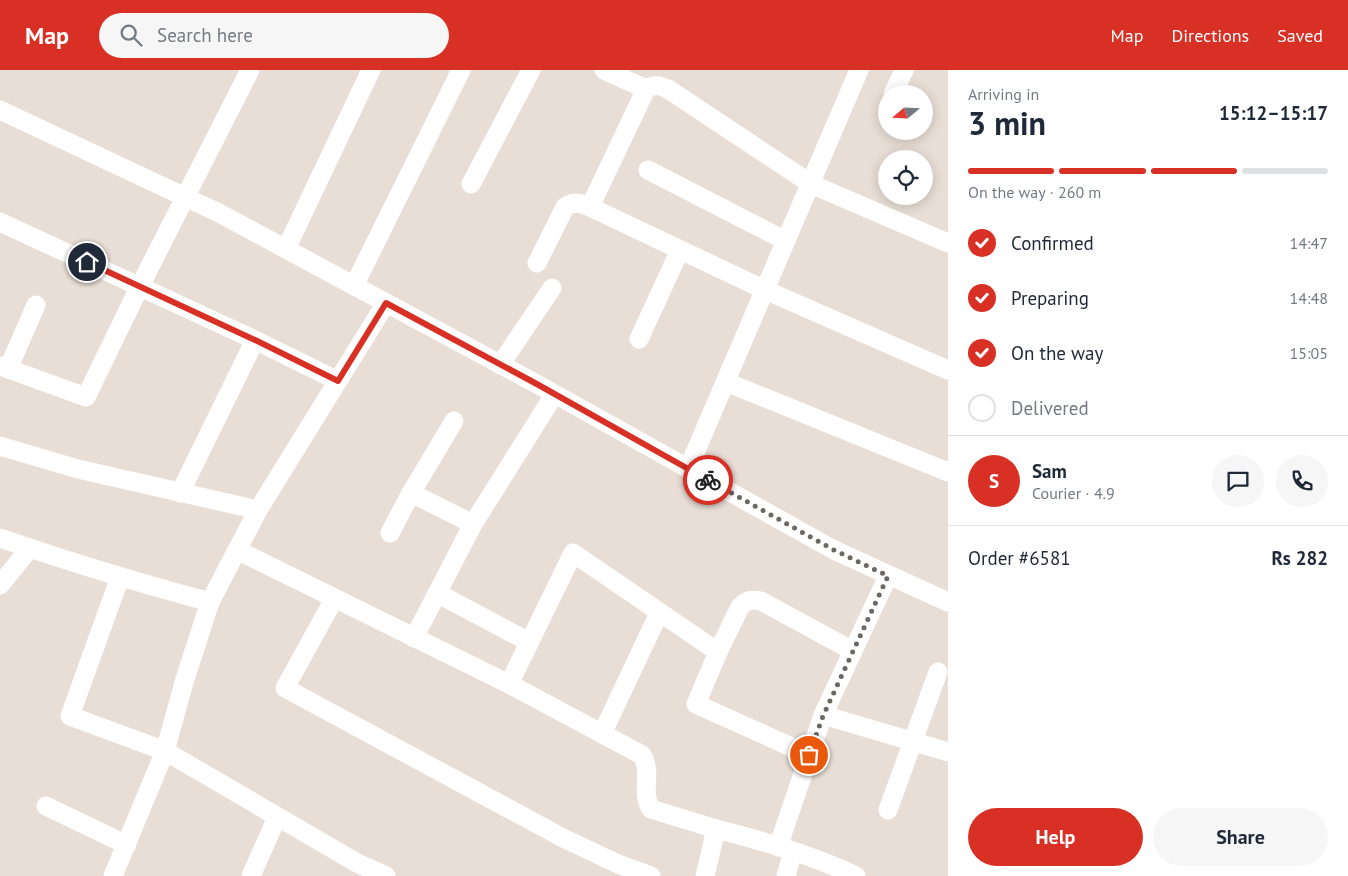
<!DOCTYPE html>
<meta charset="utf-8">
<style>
:root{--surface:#fff;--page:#f6f6f7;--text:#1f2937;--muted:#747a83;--line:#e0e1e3;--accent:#d93025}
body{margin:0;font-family:"PT Sans",sans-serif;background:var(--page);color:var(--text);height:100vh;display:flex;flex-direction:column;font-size:19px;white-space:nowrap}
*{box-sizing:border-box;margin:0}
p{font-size:16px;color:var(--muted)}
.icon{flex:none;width:28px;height:28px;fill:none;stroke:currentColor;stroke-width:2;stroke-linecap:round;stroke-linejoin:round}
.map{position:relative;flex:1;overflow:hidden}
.side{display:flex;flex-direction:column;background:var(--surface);width:400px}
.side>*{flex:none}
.needle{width:32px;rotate:251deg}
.controls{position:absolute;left:878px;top:15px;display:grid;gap:10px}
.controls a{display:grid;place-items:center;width:55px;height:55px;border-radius:50%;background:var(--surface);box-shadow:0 2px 12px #0003;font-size:25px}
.pin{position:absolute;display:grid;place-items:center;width:42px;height:42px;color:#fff;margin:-21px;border:2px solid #fff;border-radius:50%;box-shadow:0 1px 5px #0007}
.courier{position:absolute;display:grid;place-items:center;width:50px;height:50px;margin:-25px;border:4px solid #d93025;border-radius:50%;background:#fff;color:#222;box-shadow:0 1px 6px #0007}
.headline em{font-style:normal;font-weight:800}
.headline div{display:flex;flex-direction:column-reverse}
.headline{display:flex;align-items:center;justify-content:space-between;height:85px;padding:0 20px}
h1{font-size:32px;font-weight:800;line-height:38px}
.bar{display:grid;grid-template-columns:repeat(4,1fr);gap:8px 5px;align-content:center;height:60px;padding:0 20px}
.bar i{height:6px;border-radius:4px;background:var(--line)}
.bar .on{background:var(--accent)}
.bar p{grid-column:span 4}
.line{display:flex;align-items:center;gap:12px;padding:0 20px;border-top:1px solid var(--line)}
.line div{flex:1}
.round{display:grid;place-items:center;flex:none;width:52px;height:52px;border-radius:26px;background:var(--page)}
ol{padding:0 20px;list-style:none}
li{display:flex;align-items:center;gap:15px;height:55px}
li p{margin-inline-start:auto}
li .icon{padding:5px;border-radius:50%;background:var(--accent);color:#fff;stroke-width:4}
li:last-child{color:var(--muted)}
li i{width:28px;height:28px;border:2px solid var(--line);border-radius:50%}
.primary-button{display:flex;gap:10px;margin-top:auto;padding:10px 20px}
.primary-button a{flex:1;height:58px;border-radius:30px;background:var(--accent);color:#fff;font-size:20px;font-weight:800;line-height:58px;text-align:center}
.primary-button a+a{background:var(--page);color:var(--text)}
header{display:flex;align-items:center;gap:30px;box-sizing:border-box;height:70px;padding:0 25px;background:var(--accent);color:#fff}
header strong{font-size:24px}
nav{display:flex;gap:28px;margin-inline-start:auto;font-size:18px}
.search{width:350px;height:45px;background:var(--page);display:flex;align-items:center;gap:12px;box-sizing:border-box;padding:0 18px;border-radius:28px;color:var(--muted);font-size:19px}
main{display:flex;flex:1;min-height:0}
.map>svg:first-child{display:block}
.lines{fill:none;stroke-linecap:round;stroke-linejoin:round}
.minor{stroke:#fff;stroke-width:19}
.done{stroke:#6d6761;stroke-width:5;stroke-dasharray:0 9}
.route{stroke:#d93025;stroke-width:6}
</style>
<header>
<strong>Map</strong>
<div class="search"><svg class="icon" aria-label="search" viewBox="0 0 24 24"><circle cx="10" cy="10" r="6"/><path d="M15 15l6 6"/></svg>Search here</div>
<nav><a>Map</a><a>Directions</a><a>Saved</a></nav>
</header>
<main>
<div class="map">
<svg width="948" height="806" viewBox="0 0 948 806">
<rect width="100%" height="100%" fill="#e8ded5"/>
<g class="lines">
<g class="minor">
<path d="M604 0 646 19"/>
<path d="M893 24 904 0"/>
<path d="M0 40 219 143 535 313 834 480 948 532"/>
<path d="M648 100 786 171"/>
<path d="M471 114 531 0"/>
<path d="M590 137 765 220 948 300"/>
<path d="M0 152 255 270 180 423"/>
<path d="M286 179 371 0"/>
<path d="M537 193 565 137C574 131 580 133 590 137L646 19C655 14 659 15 668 19L811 114 948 173"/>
<path d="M354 216 461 0"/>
<path d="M639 269 680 180"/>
<path d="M255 270 338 311"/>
<path d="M500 295 552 218"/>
<path d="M0 296 86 327 140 216 250 0"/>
<path d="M8 299 36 235"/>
<path d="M726 312 948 402"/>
<path d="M0 376 78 399 258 440"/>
<path d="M688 399 859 0"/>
<path d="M411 423 454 351"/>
<path d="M390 463 411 423 473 454 554 325"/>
<path d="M0 468C69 492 139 513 210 532"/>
<path d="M237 480 509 614 642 685C653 703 640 722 651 739L716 759"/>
<path d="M888 506 823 645 948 682"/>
<path d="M120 507 70 646 165 681 185 609 210 532 258 440 386 233"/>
<path d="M0 515 30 478"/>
<path d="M437 523 529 572"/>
<path d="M334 529 285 618 563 768 618 794 651 806"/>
<path d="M414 568 473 454"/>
<path d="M509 614 573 483 718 582"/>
<path d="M602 664 659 543"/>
<path d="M809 685 696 634 718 582 740 537C747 530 751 529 761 531L853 581"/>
<path d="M46 736 127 775"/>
<path d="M888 740 938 602"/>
<path d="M778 777 823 645"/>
<path d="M113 806 165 681 357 793 386 806"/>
<path d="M251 806 277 747"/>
<path d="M705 806 716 759C764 771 812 785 856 806"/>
<path d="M786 806 793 781"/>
</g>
</g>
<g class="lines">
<path class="done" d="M708 410 834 480 888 506 823 646 809 685"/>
<path class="route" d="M87 192 255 270 338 311 386 233 535 313 708 410"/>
</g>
</svg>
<div class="controls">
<a><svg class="needle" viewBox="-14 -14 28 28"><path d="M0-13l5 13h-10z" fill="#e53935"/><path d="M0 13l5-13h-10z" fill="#747a83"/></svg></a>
<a><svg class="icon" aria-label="locate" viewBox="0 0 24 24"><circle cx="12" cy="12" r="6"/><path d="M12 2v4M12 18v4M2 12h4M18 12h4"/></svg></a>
</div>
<div class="pin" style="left:809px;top:685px;background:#ea580c"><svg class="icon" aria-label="bag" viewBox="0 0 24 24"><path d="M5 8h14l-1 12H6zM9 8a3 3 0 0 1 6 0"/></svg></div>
<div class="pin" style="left:87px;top:192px;background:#1f2937"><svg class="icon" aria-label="home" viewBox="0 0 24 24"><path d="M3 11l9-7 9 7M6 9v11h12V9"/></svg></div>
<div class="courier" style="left:708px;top:410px"><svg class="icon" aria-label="bike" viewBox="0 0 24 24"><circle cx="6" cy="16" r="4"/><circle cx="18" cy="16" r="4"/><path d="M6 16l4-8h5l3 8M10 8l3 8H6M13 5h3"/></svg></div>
</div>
<section class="side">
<div class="headline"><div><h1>3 min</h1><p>Arriving in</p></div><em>15:12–15:17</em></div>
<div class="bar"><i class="on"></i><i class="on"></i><i class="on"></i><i></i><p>On the way · 260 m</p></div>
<ol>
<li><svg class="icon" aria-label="check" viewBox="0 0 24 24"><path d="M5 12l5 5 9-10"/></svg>Confirmed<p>14:47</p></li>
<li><svg class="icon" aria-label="check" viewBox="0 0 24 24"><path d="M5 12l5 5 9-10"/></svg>Preparing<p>14:48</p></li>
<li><svg class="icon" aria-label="check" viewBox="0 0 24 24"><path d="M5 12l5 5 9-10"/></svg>On the way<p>15:05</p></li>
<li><i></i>Delivered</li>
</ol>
<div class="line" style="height:90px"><b class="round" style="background:var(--accent);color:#fff">S</b><div><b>Sam</b><p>Courier · 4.9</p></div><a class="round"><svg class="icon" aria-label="chat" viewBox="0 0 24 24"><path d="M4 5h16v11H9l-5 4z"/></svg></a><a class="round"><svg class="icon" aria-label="phone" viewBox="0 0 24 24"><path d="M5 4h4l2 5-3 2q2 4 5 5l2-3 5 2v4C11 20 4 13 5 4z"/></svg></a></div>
<div class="line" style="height:65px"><div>Order #6581</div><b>Rs 282</b></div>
<div class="primary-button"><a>Help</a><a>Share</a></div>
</section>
</main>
